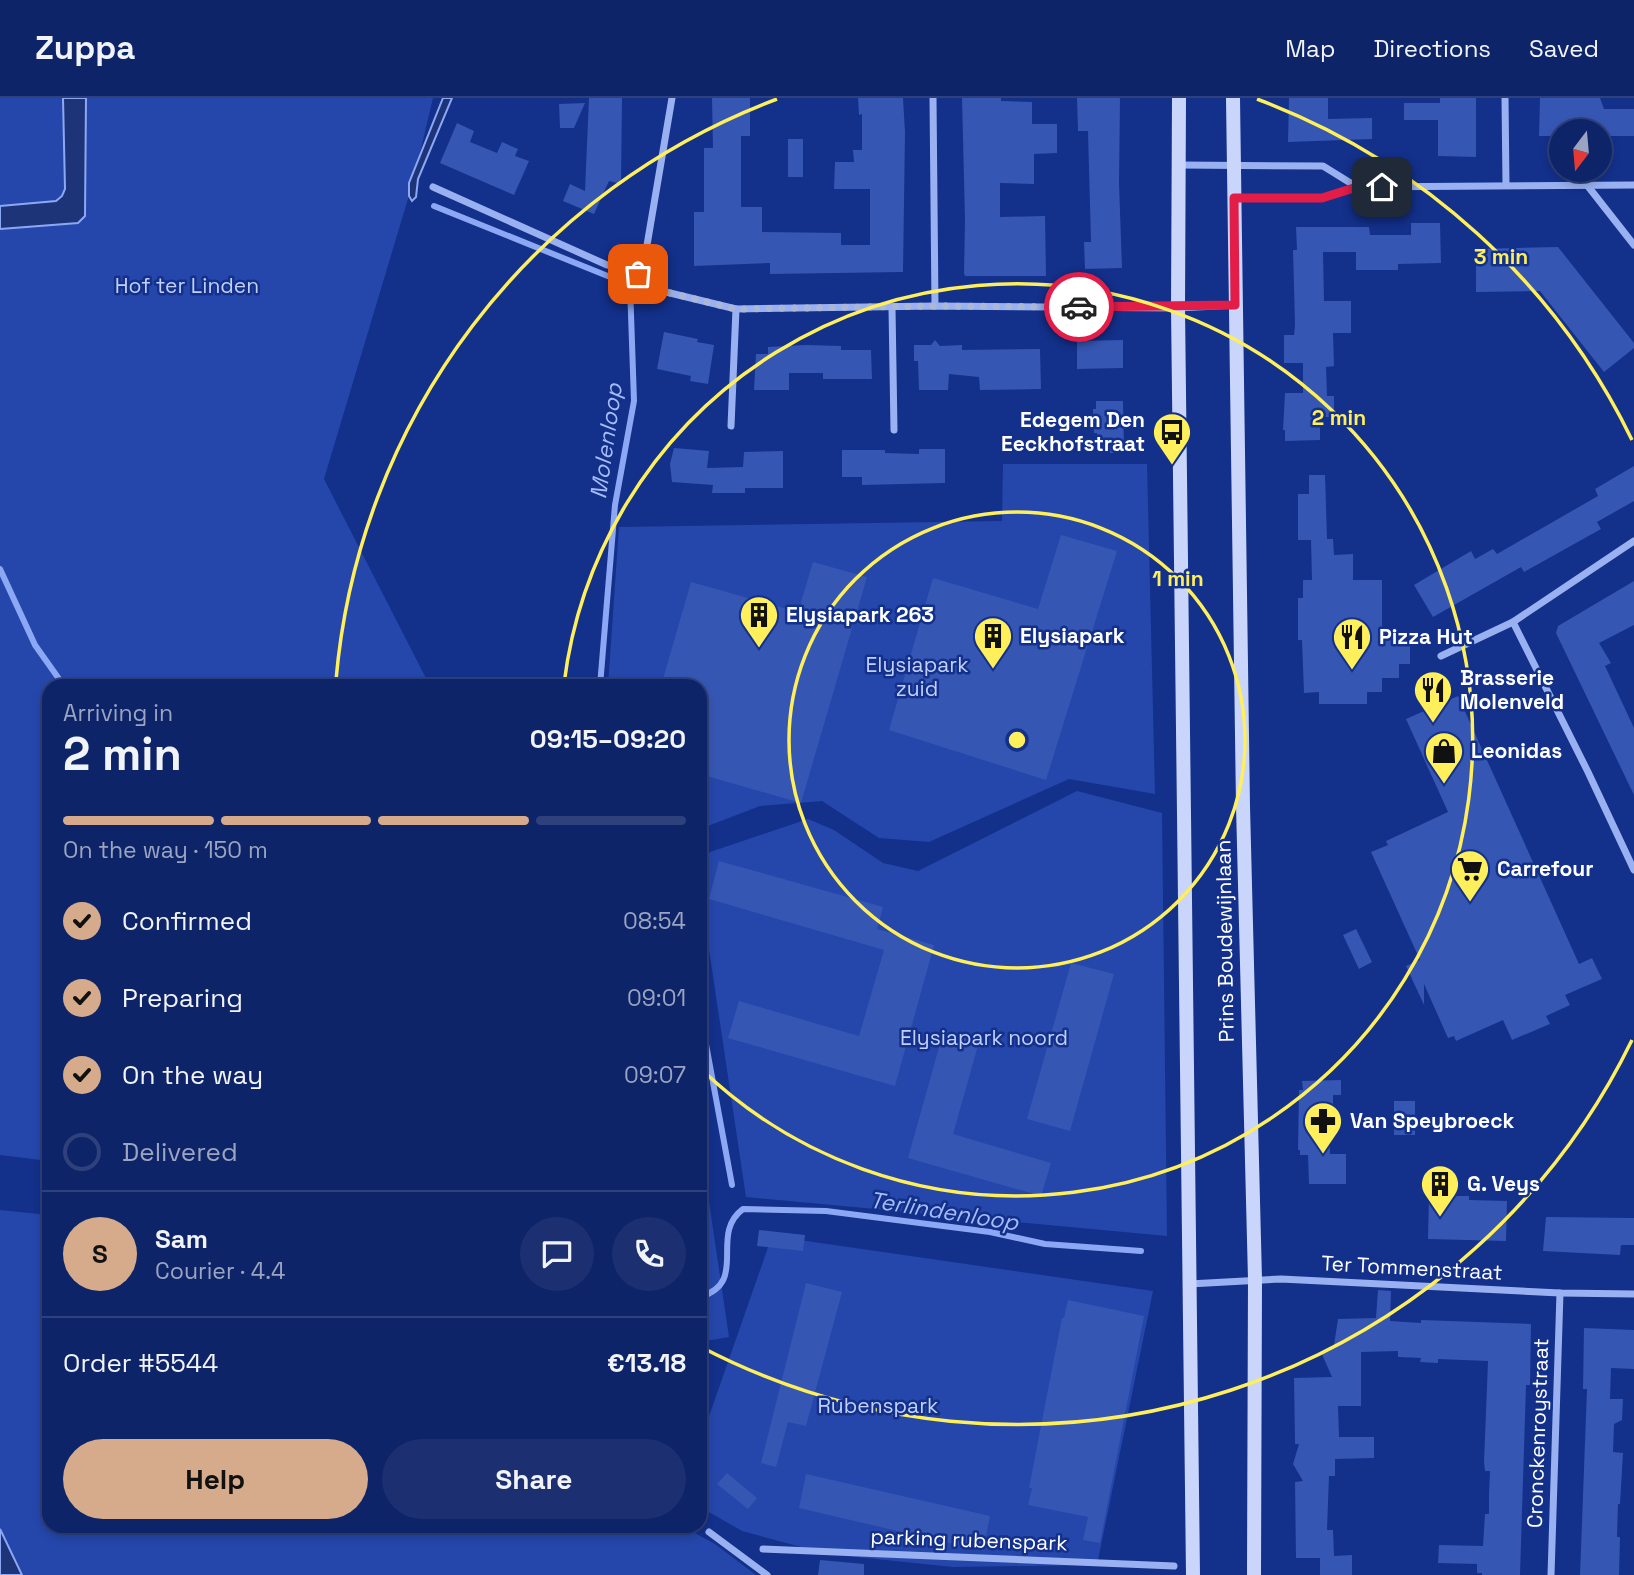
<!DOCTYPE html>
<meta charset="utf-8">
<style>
:root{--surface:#0e2468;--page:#1c3071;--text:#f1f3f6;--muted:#9ba4c0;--line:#2e417c;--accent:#d6ab8b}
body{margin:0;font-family:"Space Grotesk",sans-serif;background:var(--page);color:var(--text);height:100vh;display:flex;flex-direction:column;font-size:26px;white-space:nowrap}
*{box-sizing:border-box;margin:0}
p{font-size:23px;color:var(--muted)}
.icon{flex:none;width:38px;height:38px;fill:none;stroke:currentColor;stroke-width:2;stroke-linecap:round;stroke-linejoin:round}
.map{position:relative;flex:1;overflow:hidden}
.drawer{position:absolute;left:42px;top:581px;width:665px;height:854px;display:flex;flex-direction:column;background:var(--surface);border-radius:21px;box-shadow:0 4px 10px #0003,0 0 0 2px var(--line)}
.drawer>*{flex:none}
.needle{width:46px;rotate:196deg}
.fabs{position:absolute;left:1549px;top:21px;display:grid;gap:14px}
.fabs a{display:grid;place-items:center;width:63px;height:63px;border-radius:50%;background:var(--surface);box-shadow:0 4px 10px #0003,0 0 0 2px var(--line);font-size:35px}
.pin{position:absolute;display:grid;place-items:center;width:60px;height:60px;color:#fff;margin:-30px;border-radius:14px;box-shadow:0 4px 10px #0006}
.courier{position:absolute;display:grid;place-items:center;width:70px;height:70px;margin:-35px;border:5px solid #e11d48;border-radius:50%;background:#fff;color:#222;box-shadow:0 2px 9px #0007}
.overview em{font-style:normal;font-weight:700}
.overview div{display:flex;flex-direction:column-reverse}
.overview{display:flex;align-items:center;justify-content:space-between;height:119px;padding:0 21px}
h1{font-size:46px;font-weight:700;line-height:52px}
.bar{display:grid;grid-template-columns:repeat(4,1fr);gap:10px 7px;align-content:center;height:84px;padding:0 21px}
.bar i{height:9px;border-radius:5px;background:var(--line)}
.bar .active{background:var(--accent)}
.bar p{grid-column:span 4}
.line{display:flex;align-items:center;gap:18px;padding:0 21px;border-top:2px solid var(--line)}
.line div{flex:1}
.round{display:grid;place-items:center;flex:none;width:74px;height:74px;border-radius:37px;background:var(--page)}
ol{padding:0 21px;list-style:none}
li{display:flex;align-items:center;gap:21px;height:77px}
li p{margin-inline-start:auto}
li .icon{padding:7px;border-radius:50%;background:var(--accent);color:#111;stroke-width:4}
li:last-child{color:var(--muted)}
li i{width:38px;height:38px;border:4px solid var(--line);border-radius:50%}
.primary-button{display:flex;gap:14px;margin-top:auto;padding:14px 21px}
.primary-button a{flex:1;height:80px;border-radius:42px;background:var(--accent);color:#111;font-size:28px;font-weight:700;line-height:80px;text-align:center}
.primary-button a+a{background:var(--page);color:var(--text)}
header{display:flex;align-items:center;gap:42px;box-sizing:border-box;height:98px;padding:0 35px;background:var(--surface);border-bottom:2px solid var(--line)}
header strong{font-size:33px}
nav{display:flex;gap:38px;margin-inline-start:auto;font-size:24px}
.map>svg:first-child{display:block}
.green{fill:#2547ab}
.water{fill:#1e3479;stroke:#8ca8f4;stroke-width:2}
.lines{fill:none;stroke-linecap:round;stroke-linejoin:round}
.stream{stroke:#8ca8f4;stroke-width:6}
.building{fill:#3656b3}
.street{stroke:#9ab1f1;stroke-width:7}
.secondary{stroke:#c9d5fb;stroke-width:14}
.done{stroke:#acb7d6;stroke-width:7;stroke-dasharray:0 12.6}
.route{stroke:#e11d48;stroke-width:9}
.ring{fill:none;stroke:#ffef5a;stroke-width:3.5}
.labels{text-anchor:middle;stroke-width:5;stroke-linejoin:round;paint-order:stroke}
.park-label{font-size:21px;fill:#c1d0fc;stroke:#13308b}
.poi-label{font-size:21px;font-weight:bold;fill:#fff;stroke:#13308b;text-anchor:start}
.street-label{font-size:21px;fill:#fff;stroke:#13308b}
.water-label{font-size:23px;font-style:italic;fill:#a6bcf8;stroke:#13308b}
.centre{fill:#ffef5a;stroke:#13308b;stroke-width:3.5}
.ring-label{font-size:21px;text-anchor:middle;font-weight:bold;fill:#ffef5a;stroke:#13308b;stroke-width:5;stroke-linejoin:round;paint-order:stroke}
</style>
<header>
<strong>Zuppa</strong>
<nav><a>Map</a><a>Directions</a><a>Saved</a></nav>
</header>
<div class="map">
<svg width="1634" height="1477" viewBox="0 0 1634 1477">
<rect width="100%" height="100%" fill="#13308b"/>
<g class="green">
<path d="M0 0H433L413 84 324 381 430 588H49V1063L0 1057Z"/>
<path d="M1003 366H1147L1155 696 1069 681 929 744 879 740 822 703 760 708 700 731V588H608L619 429 1002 423Z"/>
<path d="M1077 693 1162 715 1167 1138 746 1099 700 791V765L710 754 808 721 834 732 883 765 918 773Z"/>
<path d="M700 1043 729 1239 700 1244Z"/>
<path d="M0 1112 49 1117V1428H682L715 1446 756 1477H0Z"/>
<path d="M772 1138 1153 1193 1097 1467 953 1469 827 1456 742 1433 700 1409V1344Z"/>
</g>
<g class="water">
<path d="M63 0H86L85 118 78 125 0 131V108L56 103 62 98 65 91Z"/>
<path d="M443 0H452L418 81 416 99 412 103 409 98V85Z"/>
<path d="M0 1431 22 1477H0Z"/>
</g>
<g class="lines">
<g class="stream">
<path d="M434 108 630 187 634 303 615 407 600 588"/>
<path d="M0 471 35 547 64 588"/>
<path d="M700 914 732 1087"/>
<path d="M700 1199C750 1184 708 1137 743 1111L826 1113 990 1134 1045 1146 1141 1153"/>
</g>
</g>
<g class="building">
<path d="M589 0H622L621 86 609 83 594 116 563 103 570 86 585 93Z"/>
<path d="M712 0H750V38H741V109H762V134L841 135V147H870V91H834L835 64H854L853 52H862V16L859 17 858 0H903L905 34 903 174 770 176V165L694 168V114H704V50H713Z"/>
<path d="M962 0H1001V3L1032 4V26H1057V55L1034 56V86L1000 85V119L1045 118 1046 178H965L964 175 965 122Z"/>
<path d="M1077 0H1120L1119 85 1122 170 1085 171 1084 144H1091L1088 33H1078Z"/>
<path d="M1289 0H1328V21L1372 20V41L1288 44Z"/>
<path d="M1440 0H1476V59L1438 58V22H1404V5H1440Z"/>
<path d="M1540 0H1600L1604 11H1634V38H1600V33H1561V38H1539Z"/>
<path d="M585 5 574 30H560L559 6Z"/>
<path d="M457 25 474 33 470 44 497 55 502 44 518 51 515 58 529 63 514 97 440 65Z"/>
<rect x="788" y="41" width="15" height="38"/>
<path d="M1411 125H1440L1441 165 1398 166V172H1356V154H1323L1324 203H1351V235H1333L1334 268 1326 269 1327 298H1334V319H1320V342L1285 343V332H1283L1285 295H1303V265H1284V237H1294L1295 227 1293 152H1297L1296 129H1369L1370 137H1411Z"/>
<path d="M1558 149 1634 245V250L1604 274 1540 193 1476 194V151Z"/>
<path d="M664 234 698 241 697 244 714 247 708 286 690 283 691 278 657 271Z"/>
<path d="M935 242 940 248 962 247V252L1040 251 1041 291 980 292 979 279 949 276 948 292H919L918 263H914V247H931Z"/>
<path d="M1123 242V270L1077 271V243Z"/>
<path d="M806 247 841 248V252H871L872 281H823V275H789V292H754L756 256H768V249Z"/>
<path d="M1096 303H1123L1124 355H1097V335H1094L1093 311H1096Z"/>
<path d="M674 350 709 353 707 370 743 369 744 354 783 353V390H745V395H712L713 387 672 384 670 366Z"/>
<path d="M919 351H945V385L862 387V379H842V352H885V355L919 356Z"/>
<path d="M1634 368V403L1597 424 1601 431 1524 474 1521 469 1433 519 1414 487 1471 453 1475 461 1493 451 1497 456 1598 398 1595 391Z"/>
<path d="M1309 377H1325L1327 441H1333L1334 457 1353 456V482H1382V536L1410 535V566H1399V580H1382V594H1367V606H1319V594L1304 595 1302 542H1298V500H1303V482H1312L1311 442H1298V396H1309Z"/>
<path d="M1061 437 1117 453 1046 682 889 632 933 480 1038 511Z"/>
<path d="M813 464 867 479 801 705 700 676V588H661L691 484 798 514Z"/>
<path d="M1634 483V527L1599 545 1611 565 1605 568 1634 630V697L1556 535 1558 528Z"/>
<path d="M1458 598 1579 866 1592 860 1602 881 1565 897 1570 907 1546 918 1550 926 1512 942 1503 922 1456 943 1454 938 1448 940 1424 886V907L1406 868 1420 862 1371 754 1388 747 1386 743 1448 714 1406 621Z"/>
<path d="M719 763 883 809 877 831 934 847 895 988 728 940 739 903 859 938 884 852 709 801Z"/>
<path d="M1356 831 1372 864 1359 871 1343 837Z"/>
<path d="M1071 865 1114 876 1070 1033 1027 1021Z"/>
<path d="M943 935 979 944 953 1036 1051 1065 1041 1098 908 1060Z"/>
<path d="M1341 982V997H1333V1008H1329L1330 1056H1346V1086H1309L1308 1057H1300V1052H1298L1299 992H1303L1302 983Z"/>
<rect x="1394" y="1003" width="21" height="34"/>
<path d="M1429 1098H1469V1102L1507 1103 1506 1143 1428 1141Z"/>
<path d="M1546 1119 1634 1120V1147H1621L1620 1157 1543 1153Z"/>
<path d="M759 1132 805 1137 803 1153 757 1148Z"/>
<path d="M806 1185 842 1194 806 1328 788 1324 776 1369 761 1365Z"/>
<path d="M1378 1192 1391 1193 1390 1223 1421 1225V1222L1531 1226 1530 1287H1526L1520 1477H1482V1475H1477V1466L1438 1465 1439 1447 1483 1448 1485 1416H1489V1395L1490 1373H1485L1484 1364 1488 1263 1438 1261V1265L1420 1264 1421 1260 1398 1259V1253L1361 1254V1308H1338L1339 1339H1374V1360L1335 1361V1378H1329L1327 1432H1333L1334 1458 1352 1457V1477H1320V1460H1296L1295 1384 1303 1383 1293 1366 1299 1346H1295L1294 1280 1332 1279 1321 1254 1334 1247 1338 1221 1376 1220Z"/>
<path d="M1068 1202 1144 1218 1100 1445 1083 1442 1088 1419 1028 1407 1032 1390H1029L1039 1338 1062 1220H1064Z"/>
<path d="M1584 1230 1634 1232V1271L1611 1270 1610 1301H1623L1622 1322 1614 1326 1613 1354 1623 1355 1620 1406H1618L1617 1439H1620L1619 1477H1580L1587 1291H1583Z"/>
<path d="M727 1375 757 1400 748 1411 717 1386Z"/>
<path d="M806 1376 990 1418 983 1453 799 1410Z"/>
<path d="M820 1462 864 1466V1477H818Z"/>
</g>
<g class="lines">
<g class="street">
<path d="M933 0 935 208"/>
<path d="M1505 0 1506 87"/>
<path d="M1180 67 1323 68 1357 89"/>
<path d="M1587 87 1634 147"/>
<path d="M433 89 607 167 638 176 666 194 736 211 935 208 1178 210 1235 207"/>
<path d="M1234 100H1322L1357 89 1634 87"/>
<path d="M638 176 646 153 672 0"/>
<path d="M892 210 894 332"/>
<path d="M731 328 736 211"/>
<path d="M1513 524 1588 674 1634 772"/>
<path d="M1441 558 1513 524 1634 443"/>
<path d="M1189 1186 1281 1181 1560 1195 1634 1196"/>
<path d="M709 1434 767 1477"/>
<path d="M763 1451 1174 1468"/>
<path d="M1551 1477 1560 1195"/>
</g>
<g class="secondary">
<path d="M1179 0 1178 210 1193 1477"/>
<path d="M1233 0 1243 708 1255 1181 1254 1477"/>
</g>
</g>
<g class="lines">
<path class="done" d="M638 176 666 194 736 211 935 208 1079 209"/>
<path class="route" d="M1079 209 1235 207 1234 100H1322L1357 89H1382"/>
</g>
<g class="ring">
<circle cx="1017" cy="642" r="228"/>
<path d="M564 586A456 456 0 1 1 700 970"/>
<path d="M1632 942A684 684 0 0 1 701 1249M336 582A684 684 0 0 1 777 1M1257 1A684 684 0 0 1 1632 342"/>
</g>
<defs>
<g id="bus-pin" transform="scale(2.0125)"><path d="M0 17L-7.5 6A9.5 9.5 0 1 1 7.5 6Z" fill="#ffef5a" stroke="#13308b"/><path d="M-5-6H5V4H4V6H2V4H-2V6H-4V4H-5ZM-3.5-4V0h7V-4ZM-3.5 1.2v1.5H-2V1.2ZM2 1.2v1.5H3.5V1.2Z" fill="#111"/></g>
<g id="building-pin" transform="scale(2.0125)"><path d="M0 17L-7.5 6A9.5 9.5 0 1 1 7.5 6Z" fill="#ffef5a" stroke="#13308b"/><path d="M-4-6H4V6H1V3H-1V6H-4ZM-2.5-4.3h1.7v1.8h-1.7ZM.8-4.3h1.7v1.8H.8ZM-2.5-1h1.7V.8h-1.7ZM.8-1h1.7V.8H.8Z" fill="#111"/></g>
<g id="restaurant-pin" transform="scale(2.0125)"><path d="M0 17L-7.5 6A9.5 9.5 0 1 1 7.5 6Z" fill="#ffef5a" stroke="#13308b"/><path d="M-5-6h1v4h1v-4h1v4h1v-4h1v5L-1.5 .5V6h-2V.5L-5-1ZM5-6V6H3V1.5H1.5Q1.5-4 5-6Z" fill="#111"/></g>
<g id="shop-pin" transform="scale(2.0125)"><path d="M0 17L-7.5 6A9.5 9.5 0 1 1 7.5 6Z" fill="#ffef5a" stroke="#13308b"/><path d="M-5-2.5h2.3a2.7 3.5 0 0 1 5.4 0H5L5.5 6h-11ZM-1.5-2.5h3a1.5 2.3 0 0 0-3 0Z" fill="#111"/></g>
<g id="supermarket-pin" transform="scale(2.0125)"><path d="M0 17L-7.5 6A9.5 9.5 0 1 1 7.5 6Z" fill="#ffef5a" stroke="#13308b"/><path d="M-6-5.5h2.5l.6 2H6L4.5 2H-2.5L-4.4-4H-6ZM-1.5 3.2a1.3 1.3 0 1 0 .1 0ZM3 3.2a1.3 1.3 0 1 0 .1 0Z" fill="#111"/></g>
<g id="pharmacy-pin" transform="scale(2.0125)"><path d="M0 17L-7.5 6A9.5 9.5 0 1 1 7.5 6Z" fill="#ffef5a" stroke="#13308b"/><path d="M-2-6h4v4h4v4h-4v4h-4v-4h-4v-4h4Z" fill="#111"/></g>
</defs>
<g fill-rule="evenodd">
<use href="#bus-pin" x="1172" y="334"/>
<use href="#building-pin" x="759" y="517"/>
<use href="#building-pin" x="993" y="538"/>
<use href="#restaurant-pin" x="1352" y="539"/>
<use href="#restaurant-pin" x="1433" y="592"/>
<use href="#shop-pin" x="1444" y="653"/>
<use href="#supermarket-pin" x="1470" y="771"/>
<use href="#pharmacy-pin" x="1323" y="1023"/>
<use href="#building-pin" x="1440" y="1086"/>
</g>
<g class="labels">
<g class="park-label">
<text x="187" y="195">Hof ter Linden</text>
<text x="917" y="574">Elysiapark<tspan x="917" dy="24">zuid</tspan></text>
<text x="984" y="947">Elysiapark noord</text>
<text x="878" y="1315">Rubenspark</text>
</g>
<g class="poi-label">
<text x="1145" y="329" text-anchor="end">Edegem Den<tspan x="1145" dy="24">Eeckhofstraat</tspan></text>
<text x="786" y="524">Elysiapark 263</text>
<text x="1020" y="545">Elysiapark</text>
<text x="1379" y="546">Pizza Hut</text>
<text x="1460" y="587">Brasserie<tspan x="1460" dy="24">Molenveld</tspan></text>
<text x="1471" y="660">Leonidas</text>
<text x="1497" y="778">Carrefour</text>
<text x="1350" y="1030">Van Speybroeck</text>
<text x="1467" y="1093">G. Veys</text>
</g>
<g class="street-label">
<text transform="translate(1225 843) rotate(-91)" y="7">Prins Boudewijnlaan</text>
<text transform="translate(1412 1170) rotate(3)" y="7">Ter Tommenstraat</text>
<text transform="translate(1538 1335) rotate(-88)" y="7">Cronckenroystraat</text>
<text transform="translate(969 1442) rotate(2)" y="7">parking rubenspark</text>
</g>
<g class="water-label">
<text transform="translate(606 343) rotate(-82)" y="8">Molenloop</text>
<text transform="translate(944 1113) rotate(9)" y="8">Terlindenloop</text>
</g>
</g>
<circle cx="1017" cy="642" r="10" class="centre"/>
<g class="ring-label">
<text x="1501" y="166">3 min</text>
<text x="1339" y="327">2 min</text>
<text x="1178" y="488">1 min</text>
</g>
</svg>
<div class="fabs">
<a><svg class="needle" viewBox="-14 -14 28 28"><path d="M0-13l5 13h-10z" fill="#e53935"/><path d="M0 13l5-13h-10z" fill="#9ba4c0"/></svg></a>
</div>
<div class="pin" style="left:638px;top:176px;background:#ea580c"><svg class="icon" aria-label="bag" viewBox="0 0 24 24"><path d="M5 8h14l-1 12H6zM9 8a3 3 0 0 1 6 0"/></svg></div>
<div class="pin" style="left:1382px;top:89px;background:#1f2937"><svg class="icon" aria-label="home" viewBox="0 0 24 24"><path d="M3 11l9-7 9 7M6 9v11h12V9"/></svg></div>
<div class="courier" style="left:1079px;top:209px"><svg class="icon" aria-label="car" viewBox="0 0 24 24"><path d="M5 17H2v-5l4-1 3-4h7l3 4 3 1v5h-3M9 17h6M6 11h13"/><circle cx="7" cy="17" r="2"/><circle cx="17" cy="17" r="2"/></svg></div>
<section class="drawer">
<div class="overview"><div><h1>2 min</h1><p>Arriving in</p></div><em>09:15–09:20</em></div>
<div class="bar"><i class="active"></i><i class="active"></i><i class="active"></i><i></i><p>On the way · 150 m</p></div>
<ol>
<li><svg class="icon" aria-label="check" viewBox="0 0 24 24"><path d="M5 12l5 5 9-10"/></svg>Confirmed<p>08:54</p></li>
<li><svg class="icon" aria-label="check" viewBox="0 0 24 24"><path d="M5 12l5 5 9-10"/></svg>Preparing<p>09:01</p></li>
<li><svg class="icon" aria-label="check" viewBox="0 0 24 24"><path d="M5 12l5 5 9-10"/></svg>On the way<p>09:07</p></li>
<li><i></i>Delivered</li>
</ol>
<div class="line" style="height:126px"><b class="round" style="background:var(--accent);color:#111">S</b><div><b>Sam</b><p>Courier · 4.4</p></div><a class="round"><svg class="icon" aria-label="chat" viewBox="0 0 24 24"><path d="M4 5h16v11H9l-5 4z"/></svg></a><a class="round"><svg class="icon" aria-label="phone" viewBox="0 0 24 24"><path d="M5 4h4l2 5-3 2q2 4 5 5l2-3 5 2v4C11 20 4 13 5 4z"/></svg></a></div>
<div class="line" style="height:91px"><div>Order #5544</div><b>€13.18</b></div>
<div class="primary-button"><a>Help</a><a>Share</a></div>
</section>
</div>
